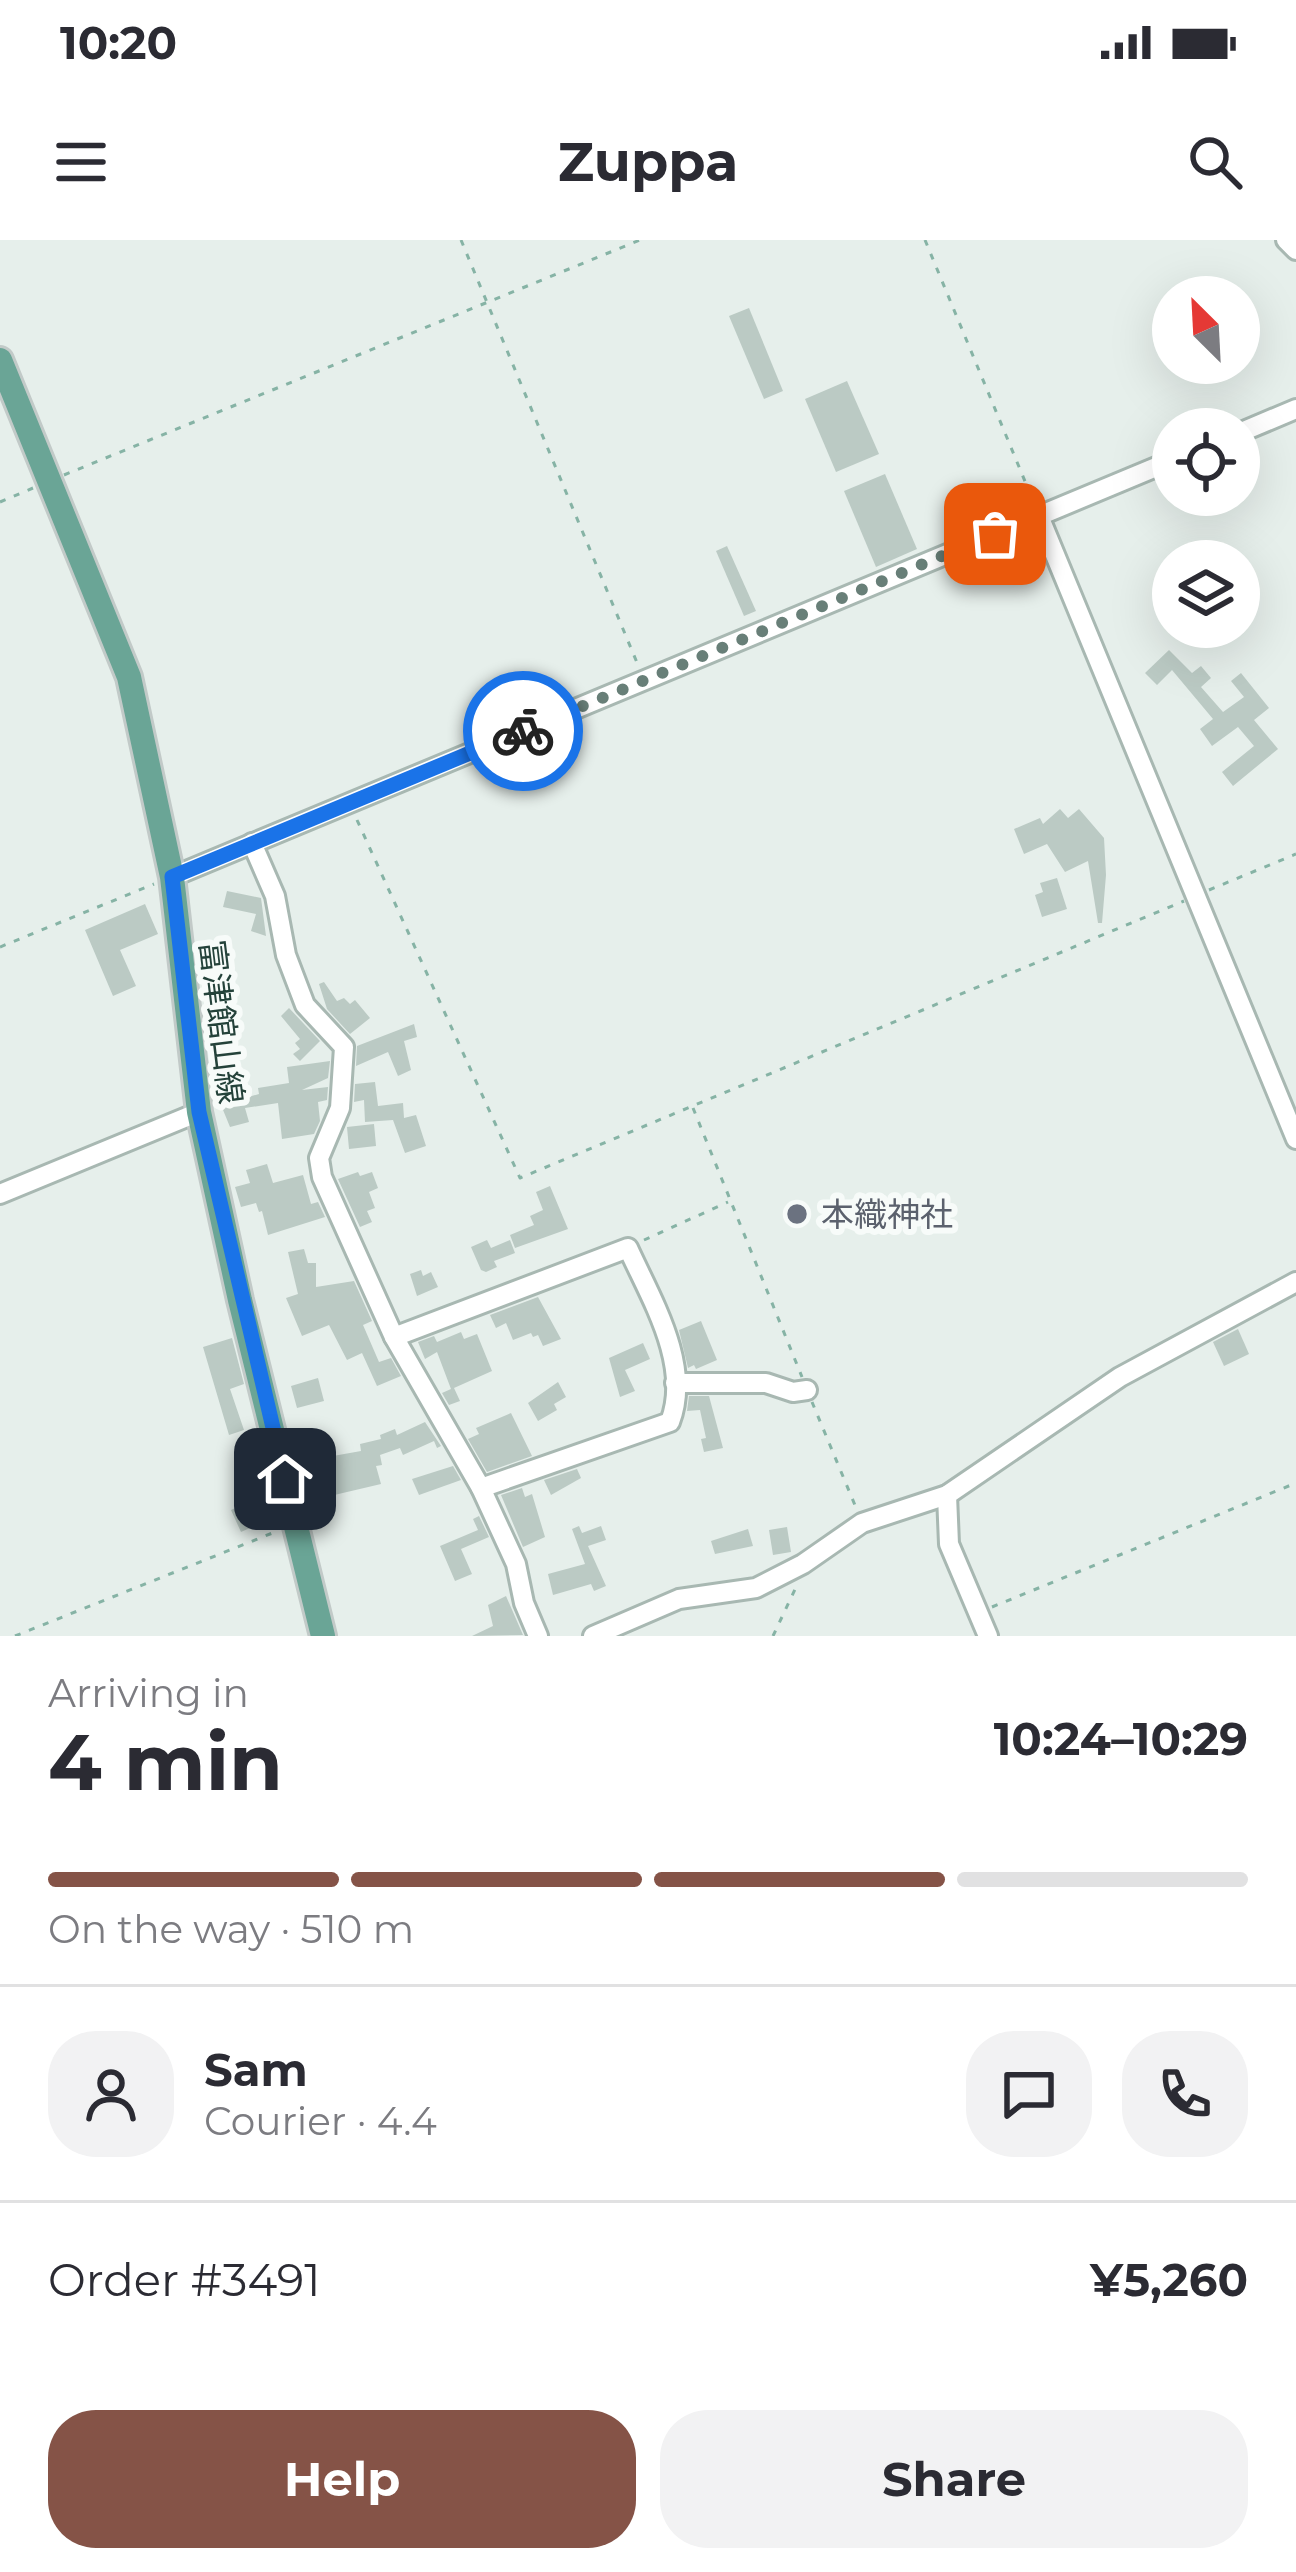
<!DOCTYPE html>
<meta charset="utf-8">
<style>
:root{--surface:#fff;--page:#f2f2f3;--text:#2b2b33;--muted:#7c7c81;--line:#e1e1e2;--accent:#855347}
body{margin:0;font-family:Montserrat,"Noto Sans JP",sans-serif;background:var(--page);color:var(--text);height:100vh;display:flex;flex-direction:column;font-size:45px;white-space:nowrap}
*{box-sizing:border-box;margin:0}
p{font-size:39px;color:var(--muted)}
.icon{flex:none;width:66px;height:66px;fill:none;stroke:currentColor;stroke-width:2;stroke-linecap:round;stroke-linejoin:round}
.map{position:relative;height:1396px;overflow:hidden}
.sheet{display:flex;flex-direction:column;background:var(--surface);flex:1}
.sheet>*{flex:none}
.needle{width:78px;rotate:336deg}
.fabs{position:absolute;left:1152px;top:36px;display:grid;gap:24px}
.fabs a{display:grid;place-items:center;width:108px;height:108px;border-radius:50%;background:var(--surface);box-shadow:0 12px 48px #0002;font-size:60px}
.pin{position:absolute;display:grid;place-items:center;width:102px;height:102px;color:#fff;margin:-51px;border-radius:24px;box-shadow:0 6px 18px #0006}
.courier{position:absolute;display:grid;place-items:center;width:120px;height:120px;margin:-60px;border:9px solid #1a73e8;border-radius:50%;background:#fff;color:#222;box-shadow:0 3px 15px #0007}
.overview em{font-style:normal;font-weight:700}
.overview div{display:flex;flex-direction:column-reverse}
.overview{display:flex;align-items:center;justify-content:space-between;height:204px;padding:0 48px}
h1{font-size:78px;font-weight:700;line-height:90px}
.bar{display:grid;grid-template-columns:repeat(4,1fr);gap:18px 12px;align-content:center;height:144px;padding:0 48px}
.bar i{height:15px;border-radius:9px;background:var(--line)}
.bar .current{background:var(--accent)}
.bar p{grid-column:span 4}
.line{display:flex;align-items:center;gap:30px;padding:0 48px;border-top:3px solid var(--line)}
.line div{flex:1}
.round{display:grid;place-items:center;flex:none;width:126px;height:126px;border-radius:48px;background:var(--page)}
.action{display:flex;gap:24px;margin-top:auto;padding:24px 48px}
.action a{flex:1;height:138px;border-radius:48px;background:var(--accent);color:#fff;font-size:48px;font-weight:700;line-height:138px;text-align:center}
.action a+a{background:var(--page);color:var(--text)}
.status{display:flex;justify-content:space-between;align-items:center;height:84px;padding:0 60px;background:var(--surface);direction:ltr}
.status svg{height:33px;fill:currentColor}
header{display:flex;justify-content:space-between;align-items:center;height:156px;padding:0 48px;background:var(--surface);font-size:54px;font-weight:700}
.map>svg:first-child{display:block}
.building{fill:#bbcac4}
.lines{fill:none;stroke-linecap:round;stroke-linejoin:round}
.minor-casing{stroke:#a8b8b2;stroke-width:24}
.major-casing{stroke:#c2cac8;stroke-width:30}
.path{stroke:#86b3a5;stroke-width:3;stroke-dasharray:6 9;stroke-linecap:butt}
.minor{stroke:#fff;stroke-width:18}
.major{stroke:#6aa596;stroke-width:24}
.done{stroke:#687f78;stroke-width:12;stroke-dasharray:0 21.6}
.route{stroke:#1a73e8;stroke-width:15}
.worship-dot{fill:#6b7280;stroke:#f7fbf9;stroke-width:4.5}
.labels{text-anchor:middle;stroke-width:12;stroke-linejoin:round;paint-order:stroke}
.street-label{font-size:33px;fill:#24423a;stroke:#f7fbf9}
.worship-label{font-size:33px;fill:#5b616d;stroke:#f7fbf9;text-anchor:start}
</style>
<div class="status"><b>10:20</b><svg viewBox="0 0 49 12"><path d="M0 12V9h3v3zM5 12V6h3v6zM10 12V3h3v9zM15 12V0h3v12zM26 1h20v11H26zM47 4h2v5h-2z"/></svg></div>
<header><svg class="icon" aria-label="menu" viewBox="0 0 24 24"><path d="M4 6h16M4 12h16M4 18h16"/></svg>Zuppa<svg class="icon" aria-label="search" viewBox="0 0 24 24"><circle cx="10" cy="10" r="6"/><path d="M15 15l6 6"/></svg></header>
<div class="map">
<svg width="1296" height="1396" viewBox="0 0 1296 1396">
<rect width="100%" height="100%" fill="#e6efeb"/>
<g class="building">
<path d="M749 68 783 151 764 159 729 76Z"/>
<path d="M847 141 879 214 836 232 805 159Z"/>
<path d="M885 234 917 309 876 327 844 251Z"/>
<path d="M727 306 756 371 744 376 716 311Z"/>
<path d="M1169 410 1192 433 1201 426 1211 438 1201 447 1223 472 1244 457 1231 441 1241 433 1269 468 1254 480 1278 509 1233 546 1222 532 1254 506 1238 487 1212 506 1200 489 1213 479 1172 430 1157 445 1145 433Z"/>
<path d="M1060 569 1068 578 1079 569 1104 598 1106 635 1102 683H1098L1088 621 1065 632 1047 604 1024 614 1014 589 1040 578 1043 584Z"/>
<path d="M1057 638 1067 669 1042 677 1035 655 1043 652 1040 643Z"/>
<path d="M227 651 261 658 266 696 251 691 256 674 223 667Z"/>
<path d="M145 664 158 694 120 710 136 746 113 756 85 690Z"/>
<path d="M324 742 337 761 344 758 350 764 355 760 370 778 350 794 327 769 319 744Z"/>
<path d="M231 768V789L209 790 208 769Z"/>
<path d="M289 768 320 801 300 821 293 814 300 809 295 803 300 799 281 776Z"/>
<path d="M414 784 417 797 404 801 411 830 398 836 388 812 356 826 357 806Z"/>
<path d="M330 821 328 838 302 850 328 847 327 860 318 862 320 881 314 894 282 899 278 863 245 868 249 882 230 887 221 865 259 854 258 848 289 843 287 827Z"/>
<path d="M375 842 378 866 403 863 404 878 416 875 426 906 405 913 393 880 365 882 364 860 354 862 355 844Z"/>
<path d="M374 884 376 906 349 909 347 887Z"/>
<path d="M267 924 273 943 303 935 311 964 318 962 325 977 268 995 262 971 259 972 256 963 241 967 235 947 250 943 246 930Z"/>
<path d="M358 932 360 936 372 932 378 948 369 952 375 968 367 971 372 982 360 987 338 939Z"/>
<path d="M550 946 568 989 515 1008 510 995 534 985 530 976 543 970 536 952Z"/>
<path d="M487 1000 491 1008 510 1000 515 1013 494 1021 497 1027 486 1032 481 1030 471 1007Z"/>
<path d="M304 1009 308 1023H316V1047L354 1041 372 1081 363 1085 379 1122 391 1118 401 1136 377 1146 362 1113 347 1120 329 1085 302 1096 286 1058 298 1054 288 1012Z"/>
<path d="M421 1030 423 1036 431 1032 438 1047 417 1056 410 1034Z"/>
<path d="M538 1057 561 1099 543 1106 538 1095 533 1097 531 1093 513 1100 506 1083 496 1088 490 1075Z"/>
<path d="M701 1081 717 1120 696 1129 694 1125 688 1128 679 1090Z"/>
<path d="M1238 1089 1249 1114 1224 1126 1213 1102Z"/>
<path d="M461 1092 464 1099 477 1094 492 1131 454 1148 460 1161 449 1165 442 1153 451 1149 437 1112 425 1119 418 1102 434 1096 437 1102Z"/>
<path d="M232 1098 244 1144 230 1149 244 1190 229 1195 203 1107Z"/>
<path d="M643 1103 650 1119 625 1130 635 1151 620 1157 609 1118Z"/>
<path d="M318 1138 324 1161 297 1168 291 1146Z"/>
<path d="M558 1142 566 1157 554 1164 557 1170 538 1181 528 1163Z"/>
<path d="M689 1156H709L723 1208 704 1212 701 1199 706 1198 700 1170 687 1171Z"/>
<path d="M511 1173 532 1216 487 1232 468 1199 479 1194 476 1188Z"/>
<path d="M425 1182 441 1206 437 1208 434 1201 403 1215 400 1208 380 1215 382 1225 376 1226 381 1244 330 1256 326 1221 334 1220 333 1216 361 1211 360 1204 381 1199 380 1195 395 1189 397 1195Z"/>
<path d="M453 1226 461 1240 419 1255 412 1239Z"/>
<path d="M577 1229 581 1238 551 1255 544 1240Z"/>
<path d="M522 1248 525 1257 532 1254 545 1297 523 1307 501 1255Z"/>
<path d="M244 1264 248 1274 270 1265 277 1282 261 1289 259 1284 241 1292 231 1270Z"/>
<path d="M479 1276 489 1297 461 1309 472 1334 455 1341 440 1306 478 1290 473 1279Z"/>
<path d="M579 1286 582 1293 601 1286 606 1300 588 1306 606 1346 594 1351 591 1344 553 1355 548 1334 585 1324 572 1289Z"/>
<path d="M787 1287 791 1312 773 1315 769 1290Z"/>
<path d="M748 1289 753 1306 715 1314 711 1301Z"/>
<path d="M506 1356 523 1395 472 1396 493 1386 488 1365Z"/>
</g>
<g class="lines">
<g class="minor-casing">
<g id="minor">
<path d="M1286 0 1296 10"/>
<path d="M1239 193 1296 169"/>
<path d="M1039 276 1296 899"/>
<path d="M252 603 275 656 286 715 305 765 344 807 340 868 319 918 322 937 394 1097 481 1248 516 1324 524 1363 538 1396"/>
<path d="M172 637 1173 220"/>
<path d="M0 954 199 872"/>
<path d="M394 1097 628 1008C651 1059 692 1125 670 1182L481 1248"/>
<path d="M675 1143H766L793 1152 807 1150"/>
<path d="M947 1255 949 1304 988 1396"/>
<path d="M593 1396 679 1359 756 1348 803 1324 862 1283 947 1255 1120 1137 1296 1042"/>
</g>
</g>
<g class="major-casing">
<path id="major" d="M0 120 129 437 172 637 199 872 240 1060 323 1396"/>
</g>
<g class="path">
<path d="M461 0 638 425"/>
<path d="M925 0 1034 263"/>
<path d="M64 235 640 0"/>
<path d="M0 262 33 248"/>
<path d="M357 580 520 938 1184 661"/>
<path d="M1209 650 1296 614"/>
<path d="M0 707 154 644"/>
<path d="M693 868 802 1137"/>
<path d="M644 1000 728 962"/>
<path d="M812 1162 857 1270"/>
<path d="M992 1367 1296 1243"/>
<path d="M15 1396 275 1292"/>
<path d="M773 1396 798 1343"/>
</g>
<use href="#minor" class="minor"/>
<use href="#major" class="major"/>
</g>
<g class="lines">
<path class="done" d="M523 491 995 294"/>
<path class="route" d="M285 1239 199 872 172 637 523 491"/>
</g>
<circle class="worship-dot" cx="797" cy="974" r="12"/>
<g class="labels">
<g class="street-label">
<text transform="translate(222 782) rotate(83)" y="12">富津館山線</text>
</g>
<g class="worship-label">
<text x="821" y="986">本織神社</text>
</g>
</g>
</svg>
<div class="fabs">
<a><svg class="needle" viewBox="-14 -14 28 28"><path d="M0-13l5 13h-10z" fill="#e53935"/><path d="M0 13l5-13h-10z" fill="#7c7c81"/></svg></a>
<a><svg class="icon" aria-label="locate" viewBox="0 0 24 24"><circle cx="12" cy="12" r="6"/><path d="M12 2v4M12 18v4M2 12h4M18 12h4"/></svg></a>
<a><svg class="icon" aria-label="layers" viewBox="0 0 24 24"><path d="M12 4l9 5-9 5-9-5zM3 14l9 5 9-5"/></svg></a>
</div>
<div class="pin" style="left:995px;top:294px;background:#ea580c"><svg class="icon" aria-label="bag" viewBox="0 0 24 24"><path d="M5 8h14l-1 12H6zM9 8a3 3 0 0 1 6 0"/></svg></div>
<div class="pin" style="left:285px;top:1239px;background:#1f2937"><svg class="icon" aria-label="home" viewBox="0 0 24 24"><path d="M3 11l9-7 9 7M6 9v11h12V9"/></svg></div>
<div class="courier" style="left:523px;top:491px"><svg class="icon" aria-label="bike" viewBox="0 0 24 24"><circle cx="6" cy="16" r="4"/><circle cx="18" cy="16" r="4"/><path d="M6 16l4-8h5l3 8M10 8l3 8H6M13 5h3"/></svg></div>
</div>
<section class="sheet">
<div class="overview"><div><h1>4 min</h1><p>Arriving in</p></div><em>10:24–10:29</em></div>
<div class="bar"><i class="current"></i><i class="current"></i><i class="current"></i><i></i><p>On the way · 510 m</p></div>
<div class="line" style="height:216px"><a class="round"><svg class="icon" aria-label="person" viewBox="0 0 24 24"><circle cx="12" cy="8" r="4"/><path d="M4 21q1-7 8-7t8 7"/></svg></a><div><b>Sam</b><p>Courier · 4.4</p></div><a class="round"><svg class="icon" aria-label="chat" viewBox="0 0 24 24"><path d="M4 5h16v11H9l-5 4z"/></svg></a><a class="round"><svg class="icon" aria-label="phone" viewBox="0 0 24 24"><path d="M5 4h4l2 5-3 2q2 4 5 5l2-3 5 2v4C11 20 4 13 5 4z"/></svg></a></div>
<div class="line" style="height:156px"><div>Order #3491</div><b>¥5,260</b></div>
<div class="action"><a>Help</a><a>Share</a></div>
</section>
